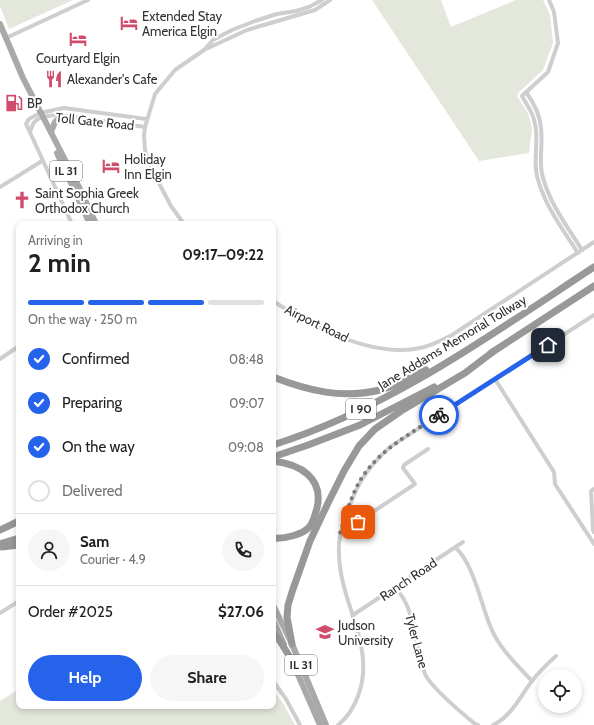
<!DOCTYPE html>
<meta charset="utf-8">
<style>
:root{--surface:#fff;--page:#f6f6f6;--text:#202124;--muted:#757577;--line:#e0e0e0;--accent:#2563eb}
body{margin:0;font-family:Cabin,sans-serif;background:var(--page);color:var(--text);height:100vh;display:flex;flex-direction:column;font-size:15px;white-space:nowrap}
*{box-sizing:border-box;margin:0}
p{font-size:13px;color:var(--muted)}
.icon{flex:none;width:22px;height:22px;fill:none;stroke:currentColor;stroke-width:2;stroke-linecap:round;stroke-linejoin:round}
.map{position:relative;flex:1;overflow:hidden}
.sheet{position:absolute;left:16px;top:221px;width:260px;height:488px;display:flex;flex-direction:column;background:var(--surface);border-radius:8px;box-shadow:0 2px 6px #0003}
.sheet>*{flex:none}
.buttons{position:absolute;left:538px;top:669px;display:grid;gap:8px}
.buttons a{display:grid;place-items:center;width:44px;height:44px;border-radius:50%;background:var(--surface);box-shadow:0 2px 6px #0003;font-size:20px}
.pin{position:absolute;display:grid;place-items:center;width:34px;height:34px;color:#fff;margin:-17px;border-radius:8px;box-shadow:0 2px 6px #0006}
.courier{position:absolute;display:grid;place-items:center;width:40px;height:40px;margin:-20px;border:3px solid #2563eb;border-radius:50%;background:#fff;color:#222;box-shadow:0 1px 5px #0007}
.overview em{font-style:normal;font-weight:800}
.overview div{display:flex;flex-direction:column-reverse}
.overview{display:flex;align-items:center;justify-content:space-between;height:68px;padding:0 12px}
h1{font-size:26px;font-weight:800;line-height:30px}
.bar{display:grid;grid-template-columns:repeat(4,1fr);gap:6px 4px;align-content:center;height:48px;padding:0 12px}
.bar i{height:5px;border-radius:3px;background:var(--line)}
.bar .selected{background:var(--accent)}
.bar p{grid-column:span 4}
.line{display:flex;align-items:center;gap:10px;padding:0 12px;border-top:1px solid var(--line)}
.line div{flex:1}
.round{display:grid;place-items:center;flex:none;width:42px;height:42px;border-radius:21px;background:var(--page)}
ol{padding:0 12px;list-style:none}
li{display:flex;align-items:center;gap:12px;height:44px}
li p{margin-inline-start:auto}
li .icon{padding:4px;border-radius:50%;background:var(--accent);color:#fff;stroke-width:4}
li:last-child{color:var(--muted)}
li i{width:22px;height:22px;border:2px solid var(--line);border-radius:50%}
.button{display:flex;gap:8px;margin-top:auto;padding:8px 12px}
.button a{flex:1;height:46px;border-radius:24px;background:var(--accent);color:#fff;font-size:16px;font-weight:800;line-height:46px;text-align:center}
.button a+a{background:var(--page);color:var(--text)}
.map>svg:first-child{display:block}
.green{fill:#e3e7dc}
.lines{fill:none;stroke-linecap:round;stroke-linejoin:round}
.street{stroke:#cecece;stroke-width:4}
.primary{stroke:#a9a9a9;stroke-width:6}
.highway{stroke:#989898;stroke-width:7}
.done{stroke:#797979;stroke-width:4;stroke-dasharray:0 7.2}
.route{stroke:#2563eb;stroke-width:5}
.labels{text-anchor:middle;stroke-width:4;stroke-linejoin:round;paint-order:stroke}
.shield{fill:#fff;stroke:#6f6f6f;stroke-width:1}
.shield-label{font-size:12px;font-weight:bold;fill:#313131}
.poi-label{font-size:13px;fill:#313131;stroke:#fff;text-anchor:start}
.street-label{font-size:13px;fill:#313131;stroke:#fff}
</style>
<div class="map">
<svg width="594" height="725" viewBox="0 0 594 725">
<rect width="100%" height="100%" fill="#fff"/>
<g class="green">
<path d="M0 0H73L9 29 0 6Z"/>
<path d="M372 0H441L451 27 516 0H543L550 14 553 43 543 70 519 92 517 96 528 113 532 128 529 153 479 161Z"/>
<path d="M19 689V706H273V690L283 703 295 725H0V701Z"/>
</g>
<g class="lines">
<g class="street">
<path d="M549 0 554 12 558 43 548 72 522 96C527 105 534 114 535 124 539 141 533 159 537 176 544 205 562 228 578 253"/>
<path d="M6 38 88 0"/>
<path d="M206 49 247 30 315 10 330 0"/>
<path d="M526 92C534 103 540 115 541 128 543 144 539 159 542 174 549 203 567 226 582 250"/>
<path d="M30 132C32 124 35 119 43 117 56 113 73 117 86 119 106 121 125 124 145 127"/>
<path d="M0 187 42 161"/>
<path d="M72 224 28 128 26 124 29 119 40 113 64 108 146 119"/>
<path d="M184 224 171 206 152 170 145 151 144 135 145 127 155 94 175 70 204 50 213 40 232 30 255 21 277 14 296 11 309 7 322 0"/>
<path d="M273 301C310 326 369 356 415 349 429 347 440 341 452 335L594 242"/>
<path d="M0 359 19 346"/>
<path d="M495 379 554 472 555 484 594 544"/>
<path d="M594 489 591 491 593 530 594 532"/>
<path d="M341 533 415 484 403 468 404 465 428 449"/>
<path d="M455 547C474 564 481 605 491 628 499 648 517 665 532 681"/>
<path d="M395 587C417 611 414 645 425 674 432 689 462 713 475 724L478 725"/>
<path d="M0 613 19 601"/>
<path d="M353 615 463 542"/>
<path d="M273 681 286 699 300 725"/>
<path d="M338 725C348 717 354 707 358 696 377 647 339 602 339 553 338 540 342 528 346 515 357 484 366 469 390 447L594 315"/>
<path d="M493 725C511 717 521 695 532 681 539 672 547 664 556 656"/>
</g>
<g class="primary">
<path d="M0 24 23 78 80 189 96 224"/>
<path d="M51 132 55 122 62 116"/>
<path d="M57 153 90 224"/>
<path d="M273 605 292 644 326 725"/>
<path d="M273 620 284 644"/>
<path d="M292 661 320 725"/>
</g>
<g class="highway">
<path d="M491 353 594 286"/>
<path d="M273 377C309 391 342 399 380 390 396 386 411 377 426 370"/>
<path d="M273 445C390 408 492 334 594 267"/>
<path d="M273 457 308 445 360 425 434 387"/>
<path d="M273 461C300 464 324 478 317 508 315 514 314 521 310 526 304 535 283 539 273 538"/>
<path d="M0 530 19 521"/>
<path d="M0 544 19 538"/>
<path d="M2 547 19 545"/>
<path d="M273 633 280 641 294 664"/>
<path d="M292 644 287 617 288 605 293 589 310 541 328 503 344 471 359 446 375 429 401 411 465 373 494 351"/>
</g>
</g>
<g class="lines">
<path class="done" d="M358 522 340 533C344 520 348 507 353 495 368 456 405 437 439 415"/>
<path class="route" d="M439 415 548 345"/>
</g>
<defs>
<g id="hotel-bare" transform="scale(1.38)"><path d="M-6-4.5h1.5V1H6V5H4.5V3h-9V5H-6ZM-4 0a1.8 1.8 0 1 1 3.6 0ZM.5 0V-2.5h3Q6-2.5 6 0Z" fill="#d14b6c" stroke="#fff" stroke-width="2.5" paint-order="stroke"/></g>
<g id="restaurant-bare" transform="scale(1.38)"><path d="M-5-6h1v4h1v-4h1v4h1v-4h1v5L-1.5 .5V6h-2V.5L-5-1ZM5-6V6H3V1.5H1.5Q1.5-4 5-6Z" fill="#d14b6c" stroke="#fff" stroke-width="2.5" paint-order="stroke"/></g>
<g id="fuel-bare" transform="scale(1.38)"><path d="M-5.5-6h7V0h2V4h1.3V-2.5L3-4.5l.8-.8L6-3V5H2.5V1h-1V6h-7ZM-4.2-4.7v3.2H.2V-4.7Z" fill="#d14b6c" stroke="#fff" stroke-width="2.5" paint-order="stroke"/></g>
<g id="church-bare" transform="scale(1.38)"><path d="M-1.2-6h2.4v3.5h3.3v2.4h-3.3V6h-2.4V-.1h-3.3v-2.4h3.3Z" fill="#d14b6c" stroke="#fff" stroke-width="2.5" paint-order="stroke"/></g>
<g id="university-bare" transform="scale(1.38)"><path d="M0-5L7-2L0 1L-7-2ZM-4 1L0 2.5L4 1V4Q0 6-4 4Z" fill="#d14b6c" stroke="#fff" stroke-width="2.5" paint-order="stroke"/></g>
</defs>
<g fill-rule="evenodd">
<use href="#hotel-bare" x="129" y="23"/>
<use href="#hotel-bare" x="78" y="39"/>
<use href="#restaurant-bare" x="54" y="79"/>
<use href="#fuel-bare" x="14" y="103"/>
<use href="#hotel-bare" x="111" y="166"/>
<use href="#church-bare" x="22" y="200"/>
<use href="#university-bare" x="325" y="632"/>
</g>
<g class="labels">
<g class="shield">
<rect x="50" y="161" width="32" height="20" rx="3"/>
<rect x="346" y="399" width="30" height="20" rx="3"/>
<rect x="285" y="655" width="32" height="20" rx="3"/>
</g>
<g class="shield-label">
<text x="66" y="175">IL 31</text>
<text x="361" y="413">I 90</text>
<text x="301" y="669">IL 31</text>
</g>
<g class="poi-label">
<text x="142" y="21">Extended Stay<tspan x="142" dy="15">America Elgin</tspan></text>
<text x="78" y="63" text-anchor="middle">Courtyard Elgin</text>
<text x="67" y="84">Alexander's Cafe</text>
<text x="27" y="108">BP</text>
<text x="124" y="164">Holiday<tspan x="124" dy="15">Inn Elgin</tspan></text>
<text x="35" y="198">Saint Sophia Greek<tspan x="35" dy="15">Orthodox Church</tspan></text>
<text x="338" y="630">Judson<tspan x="338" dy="15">University</tspan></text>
</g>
<g class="street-label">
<text transform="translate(95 121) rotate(6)" y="5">Toll Gate Road</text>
<text transform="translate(317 323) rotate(26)" y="5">Airport Road</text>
<text transform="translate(452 342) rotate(-31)" y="5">Jane Addams Memorial Tollway</text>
<text transform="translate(408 579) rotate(-34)" y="5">Ranch Road</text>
<text transform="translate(417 641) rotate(75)" y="5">Tyler Lane</text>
</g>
</g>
</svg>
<div class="buttons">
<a><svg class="icon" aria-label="locate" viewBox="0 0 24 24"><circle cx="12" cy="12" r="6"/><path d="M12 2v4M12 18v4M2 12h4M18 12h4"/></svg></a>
</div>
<div class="pin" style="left:358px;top:522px;background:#ea580c"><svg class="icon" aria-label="bag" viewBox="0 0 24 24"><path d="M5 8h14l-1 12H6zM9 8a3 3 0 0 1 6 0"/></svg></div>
<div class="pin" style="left:548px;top:345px;background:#1f2937"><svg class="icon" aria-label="home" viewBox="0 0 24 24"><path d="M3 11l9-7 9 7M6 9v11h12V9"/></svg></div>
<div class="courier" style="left:439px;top:415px"><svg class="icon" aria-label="bike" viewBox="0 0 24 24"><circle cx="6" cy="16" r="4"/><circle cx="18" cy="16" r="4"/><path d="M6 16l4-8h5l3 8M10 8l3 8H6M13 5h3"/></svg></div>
<section class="sheet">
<div class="overview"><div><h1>2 min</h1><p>Arriving in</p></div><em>09:17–09:22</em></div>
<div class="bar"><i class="selected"></i><i class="selected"></i><i class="selected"></i><i></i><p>On the way · 250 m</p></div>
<ol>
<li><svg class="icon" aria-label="check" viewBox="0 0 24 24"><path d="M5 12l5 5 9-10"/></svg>Confirmed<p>08:48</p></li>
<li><svg class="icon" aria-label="check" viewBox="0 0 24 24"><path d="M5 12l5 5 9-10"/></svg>Preparing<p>09:07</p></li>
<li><svg class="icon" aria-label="check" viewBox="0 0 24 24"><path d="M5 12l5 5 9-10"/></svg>On the way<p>09:08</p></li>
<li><i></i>Delivered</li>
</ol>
<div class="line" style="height:72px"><a class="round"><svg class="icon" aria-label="person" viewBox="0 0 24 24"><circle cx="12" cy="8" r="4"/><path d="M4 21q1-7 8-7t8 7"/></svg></a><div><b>Sam</b><p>Courier · 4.9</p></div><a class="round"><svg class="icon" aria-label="phone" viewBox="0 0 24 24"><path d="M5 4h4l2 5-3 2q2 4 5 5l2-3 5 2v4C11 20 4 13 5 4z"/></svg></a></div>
<div class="line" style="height:52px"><div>Order #2025</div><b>$27.06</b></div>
<div class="button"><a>Help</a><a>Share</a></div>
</section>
</div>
